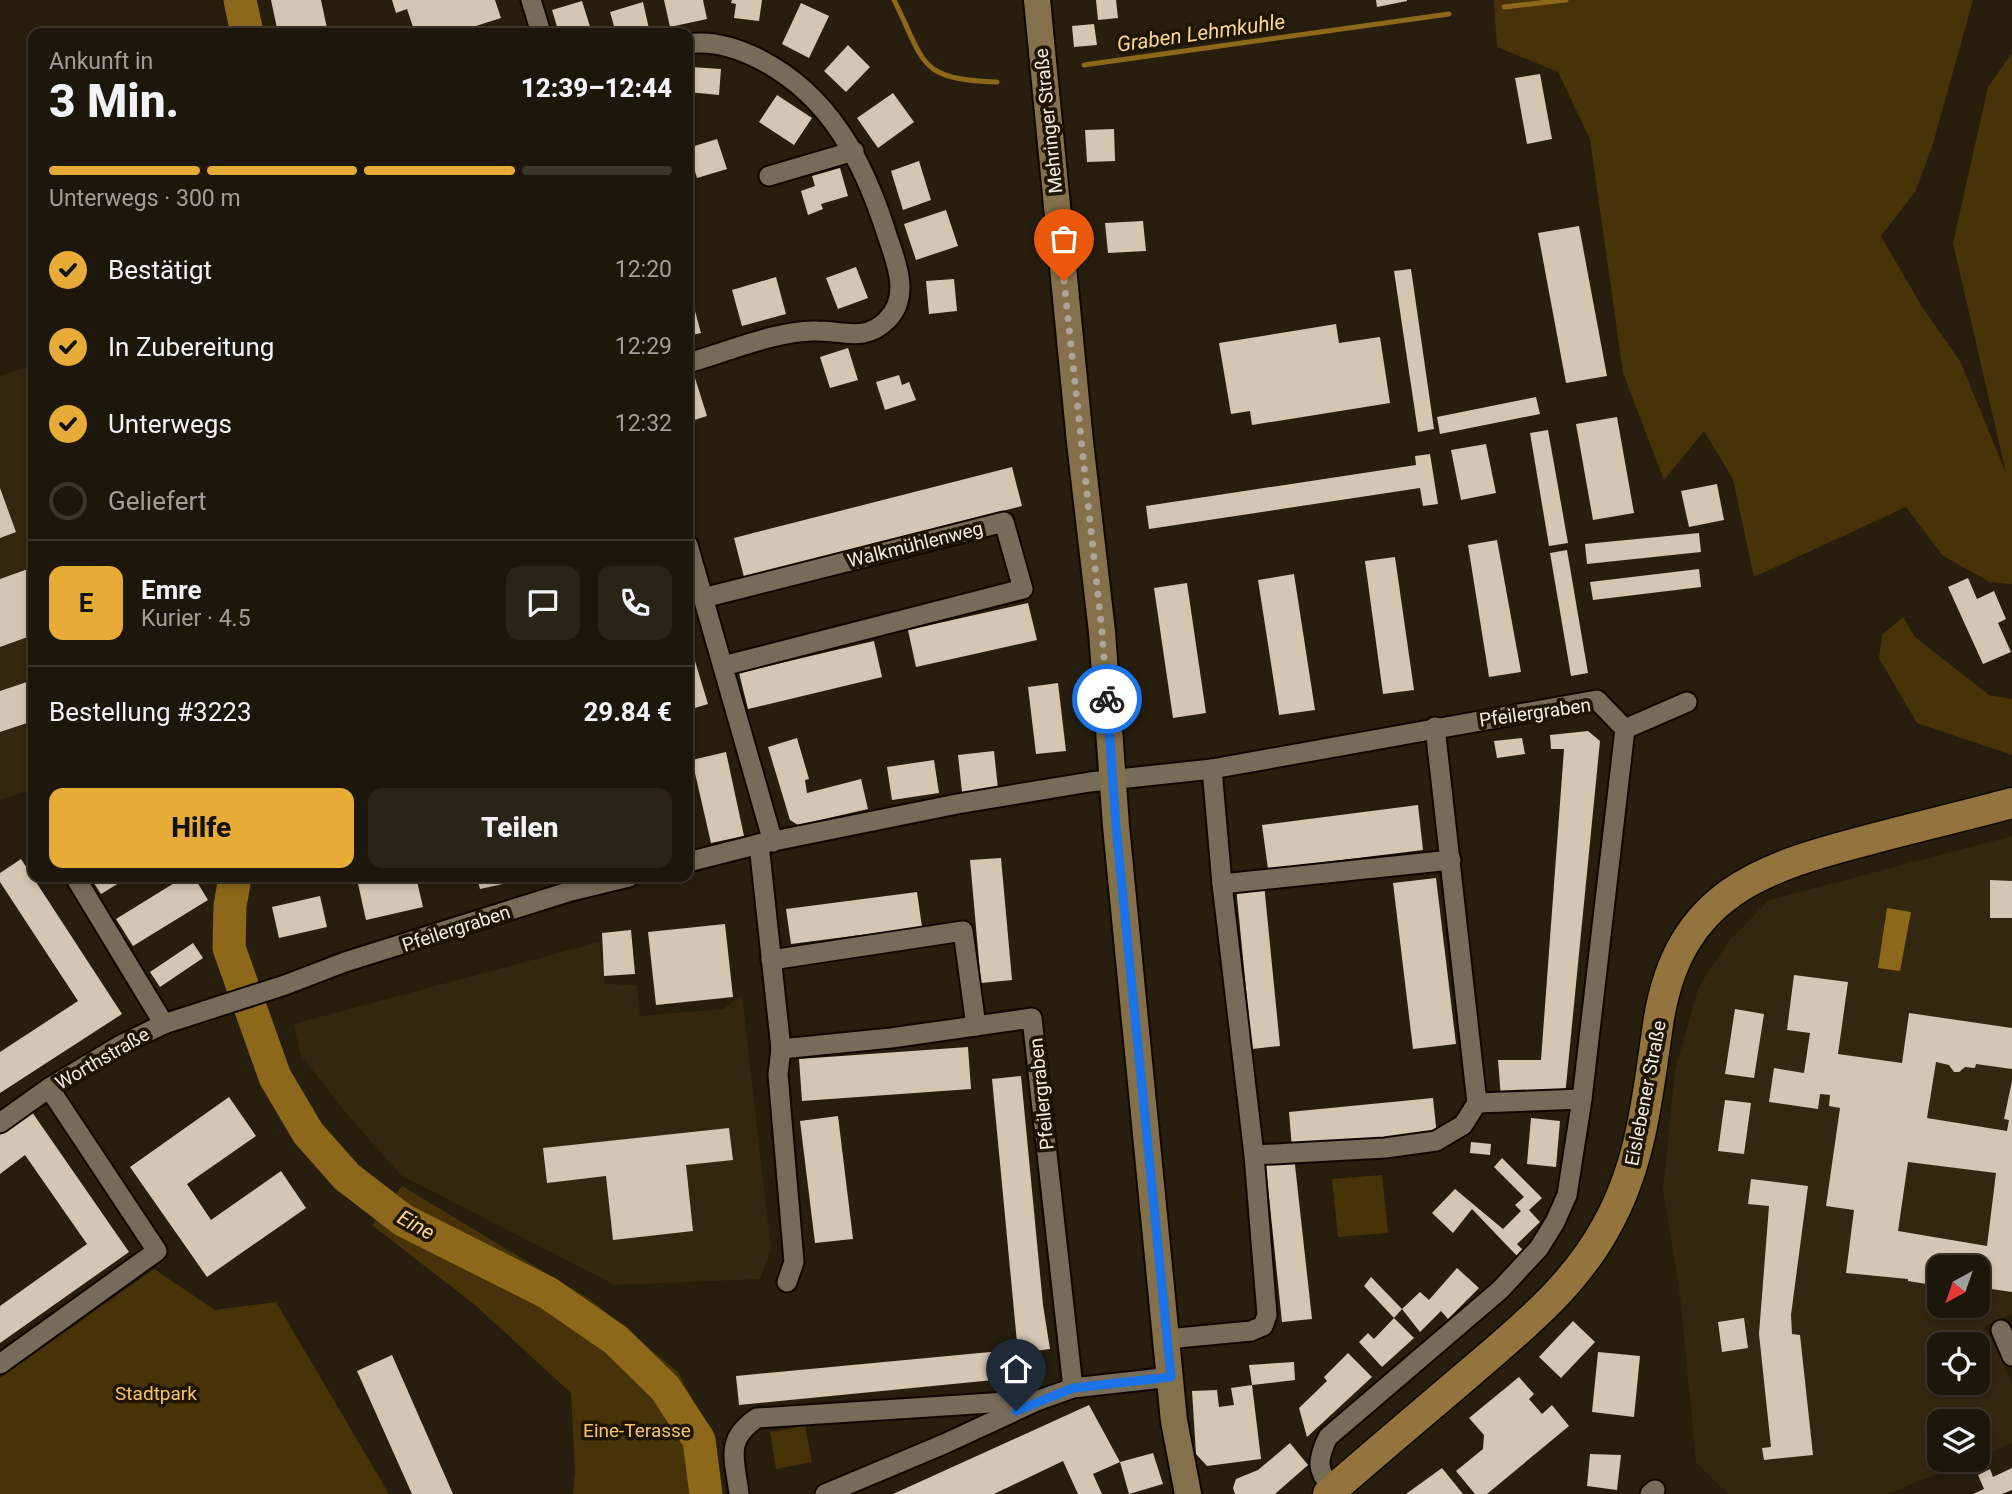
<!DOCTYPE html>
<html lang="de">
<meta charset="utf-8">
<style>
:root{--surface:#1d160a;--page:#2a2318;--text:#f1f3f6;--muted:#a09f9c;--line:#3b352b;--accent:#e7ac37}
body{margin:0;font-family:Roboto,sans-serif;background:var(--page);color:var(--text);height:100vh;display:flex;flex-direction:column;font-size:26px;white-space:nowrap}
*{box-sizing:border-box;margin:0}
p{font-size:23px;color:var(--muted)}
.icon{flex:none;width:38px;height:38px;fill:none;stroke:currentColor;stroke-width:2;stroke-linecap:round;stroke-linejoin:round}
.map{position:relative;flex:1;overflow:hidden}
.side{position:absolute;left:28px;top:28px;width:665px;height:854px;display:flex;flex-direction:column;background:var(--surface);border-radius:14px;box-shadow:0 4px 10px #0003,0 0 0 2px var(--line)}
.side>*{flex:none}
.needle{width:46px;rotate:220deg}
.tools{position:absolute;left:1927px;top:1255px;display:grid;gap:14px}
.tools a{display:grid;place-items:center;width:63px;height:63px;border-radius:14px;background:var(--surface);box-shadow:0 4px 10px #0003,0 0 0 2px var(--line);font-size:35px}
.pin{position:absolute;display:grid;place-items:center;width:60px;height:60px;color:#fff;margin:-72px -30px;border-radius:50% 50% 50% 0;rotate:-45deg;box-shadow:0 0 7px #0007}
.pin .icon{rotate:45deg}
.courier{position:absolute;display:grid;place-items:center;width:70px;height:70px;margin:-35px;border:5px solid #1a73e8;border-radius:50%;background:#fff;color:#222;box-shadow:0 2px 9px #0007}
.overview em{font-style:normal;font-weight:800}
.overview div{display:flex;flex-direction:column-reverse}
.overview{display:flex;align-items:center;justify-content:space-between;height:119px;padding:0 21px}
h1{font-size:46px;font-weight:800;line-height:52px}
.bar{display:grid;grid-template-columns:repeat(4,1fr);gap:10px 7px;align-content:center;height:84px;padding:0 21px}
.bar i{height:9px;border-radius:5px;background:var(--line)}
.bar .active{background:var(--accent)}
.bar p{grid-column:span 4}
.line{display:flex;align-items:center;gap:18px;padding:0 21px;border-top:2px solid var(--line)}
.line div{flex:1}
.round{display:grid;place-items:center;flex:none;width:74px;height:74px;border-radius:14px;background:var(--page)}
ol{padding:0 21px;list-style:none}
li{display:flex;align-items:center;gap:21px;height:77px}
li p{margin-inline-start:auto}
li .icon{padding:7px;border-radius:50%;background:var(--accent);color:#111;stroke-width:4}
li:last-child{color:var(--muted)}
li i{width:38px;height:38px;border:4px solid var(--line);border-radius:50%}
.button{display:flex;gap:14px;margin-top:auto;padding:14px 21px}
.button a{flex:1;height:80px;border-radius:14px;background:var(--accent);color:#111;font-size:28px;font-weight:800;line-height:80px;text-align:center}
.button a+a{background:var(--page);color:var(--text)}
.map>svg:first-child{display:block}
.built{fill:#342710;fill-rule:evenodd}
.green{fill:#483308}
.water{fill:#8d671a}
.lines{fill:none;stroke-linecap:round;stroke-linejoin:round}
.stream{stroke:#8d671a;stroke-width:5}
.river{stroke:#8d671a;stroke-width:33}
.building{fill:#d3c6b2;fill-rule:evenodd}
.street-casing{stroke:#100800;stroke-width:23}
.secondary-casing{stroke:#100800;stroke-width:30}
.primary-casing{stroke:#100800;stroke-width:33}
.street{stroke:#776b59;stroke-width:19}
.secondary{stroke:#84704a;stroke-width:26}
.primary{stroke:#92743c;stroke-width:30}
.done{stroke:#aca498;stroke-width:7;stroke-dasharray:0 12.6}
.route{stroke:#1a73e8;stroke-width:9}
.labels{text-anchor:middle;stroke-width:7;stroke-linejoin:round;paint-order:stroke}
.street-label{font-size:19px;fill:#f3ece2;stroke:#1e1505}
.park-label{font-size:19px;fill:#f8c467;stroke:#1e1505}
.water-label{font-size:21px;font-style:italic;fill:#fdd694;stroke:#1e1505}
</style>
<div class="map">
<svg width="2012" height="1494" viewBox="0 0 2012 1494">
<rect width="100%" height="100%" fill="#271e0e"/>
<g class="built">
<path d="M25 368 33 388V790L0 800V376Z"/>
<path d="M2012 836V1314L1985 1326 2012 1383V1443L1978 1457V1421H1939V1460H1971L1887 1494H1728L1696 1462 1680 1295 1663 1190 1675 1070 1699 986 1730 940 1769 900ZM1939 1267H1978V1306H1939ZM1939 1344H1978V1382H1939Z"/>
<path d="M599 942 605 984 637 985 640 1016 723 1009 742 995 771 1249 760 1279 615 1285 402 1176 346 1113 300 1054 294 1024Z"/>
</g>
<g class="green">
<path d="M1494 0H1973L1932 147 1915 192 1881 236 1922 307 1960 361 2006 473 1953 243 1988 87 2012 53V584L1990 582 1943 556 1906 507 1754 577 1733 479 1704 431 1664 480 1623 373 1590 139 1558 72 1497 47Z"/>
<path d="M1903 617 1915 637 1989 695 2012 699V755L1917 723 1879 658 1882 635Z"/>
<path d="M1382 1175 1388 1233 1338 1237 1332 1179Z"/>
<path d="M402 1186 591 1300 678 1372 710 1433 707 1494H573L575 1472 571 1393 475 1305 372 1225Z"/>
<path d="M154 1269 215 1310 276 1302 389 1494H0V1378Z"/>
<path d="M805 1426 812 1462 776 1469 770 1432Z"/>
</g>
<path class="water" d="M1887 908 1911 912 1900 971 1878 968Z"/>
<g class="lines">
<g class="stream">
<path d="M894 0C926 64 917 79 997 82"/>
<path d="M1504 7 1566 0"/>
<path d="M1084 65 1449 14"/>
</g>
<g class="river">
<path d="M240 0 247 33"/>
<path d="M235 877 230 906 229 948 275 1077 308 1133 347 1177 403 1220 548 1293 616 1340 665 1388 699 1440 706 1494"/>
</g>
</g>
<g class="building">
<path d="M271 0H321L328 33H278Z"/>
<path d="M392 0H495L501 18 454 33H415L407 9 396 13Z"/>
<path d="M664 0H703L707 19 670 27Z"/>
<path d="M732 0H762L759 21 734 18 736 4 731 3Z"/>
<path d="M1096 0H1116L1118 18 1098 20Z"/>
<path d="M1376 0H1407V1L1377 7Z"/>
<path d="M582 1 592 33H559L552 10Z"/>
<path d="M643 2 649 29 633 33H616L610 12Z"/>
<path d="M801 3 829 16 809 58 782 44Z"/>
<path d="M1094 24 1097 45 1074 47 1072 26Z"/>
<path d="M848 45 870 67 846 92 824 71Z"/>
<path d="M691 67 721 69 719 95 688 92Z"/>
<path d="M1540 74 1552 139 1527 144 1515 78Z"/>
<path d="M893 93 914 122 878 148 857 118Z"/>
<path d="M777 95 812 118 794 145 759 122Z"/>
<path d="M1114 129 1115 161 1087 162 1085 130Z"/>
<path d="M717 139 727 169 697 178 688 148Z"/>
<path d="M919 161 931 200 903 210 891 171Z"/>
<path d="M840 168 848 196 821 204 823 209 808 215 801 191 815 186 812 176Z"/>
<path d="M946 210 958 246 916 260 904 224Z"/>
<path d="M1143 221 1146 251 1108 253 1105 223Z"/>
<path d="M1579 226 1607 376 1566 383 1538 233Z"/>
<path d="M856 267 868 298 838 309 826 278Z"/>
<path d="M1411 269 1434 429 1418 432 1394 271Z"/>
<path d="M776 277 786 314 742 326 732 290Z"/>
<path d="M954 279 957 311 929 314 926 281Z"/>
<path d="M692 300 701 333 688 336V301Z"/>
<path d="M1336 324 1339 343 1380 337 1390 403 1252 425 1250 411 1231 414 1219 343Z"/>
<path d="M848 348 858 380 830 388 820 357Z"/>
<path d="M899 375 902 385 909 382 916 400 885 410 876 382Z"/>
<path d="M695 378 707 416 688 422V380Z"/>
<path d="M1536 397 1540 414 1440 434 1437 417Z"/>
<path d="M1617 417 1634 513 1593 520 1576 424Z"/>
<path d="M1548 430 1568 543 1549 546 1530 433Z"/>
<path d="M1486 444 1496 493 1461 500 1451 450Z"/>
<path d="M1430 454 1438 504 1423 506 1420 488 1149 529 1146 506 1416 465 1415 456Z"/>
<path d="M1012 467 1022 506 744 577 734 538Z"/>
<path d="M1717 484 1724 520 1689 527 1681 491Z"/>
<path d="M0 488 16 532 0 538Z"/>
<path d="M1699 533 1701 552 1587 564 1585 544Z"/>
<path d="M1497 540 1521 672 1489 677 1468 545Z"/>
<path d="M1567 550 1588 673 1571 676 1550 553Z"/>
<path d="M1395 557 1414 690 1383 694 1365 561Z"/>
<path d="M28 569 33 582V635L0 647V579Z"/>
<path d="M1699 569 1701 587 1593 600 1590 582Z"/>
<path d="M1294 574 1315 710 1279 715 1258 580Z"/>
<path d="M1968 578 1977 599 1994 591 2006 619 1998 623 2011 652 1983 664 1948 587Z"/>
<path d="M1187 583 1206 713 1173 718 1154 588Z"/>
<path d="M1028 603 1037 640 916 667 908 630Z"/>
<path d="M688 638 708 704 688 710Z"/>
<path d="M874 641 882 677 748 709 739 673Z"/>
<path d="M33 680V721L0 732V691Z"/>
<path d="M1058 683 1066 751 1036 754 1028 687Z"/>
<path d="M1588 731 1600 741 1565 1096 1501 1098 1498 1060H1541L1564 749H1551L1550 735Z"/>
<path d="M797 738 809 779 805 780 807 793 861 779 868 809 798 825 790 820 768 747Z"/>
<path d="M1522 738 1525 754 1497 758 1494 741Z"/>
<path d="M994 751 998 789 962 792 958 755Z"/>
<path d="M726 752 744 836 711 843 692 760Z"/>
<path d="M934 760 939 793 892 800 887 767Z"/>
<path d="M1418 805 1423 850 1268 869 1262 825Z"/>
<path d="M1001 858 1012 980 981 983 970 860Z"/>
<path d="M21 859 122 1014 0 1093V1052L78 1001 0 882V873Z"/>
<path d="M90 877H129L101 894Z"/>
<path d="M184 877H194L208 900 133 946 116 919Z"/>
<path d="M367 877H416L423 907 366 920 357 879Z"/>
<path d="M477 877H529L530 878 480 889Z"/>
<path d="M1436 878 1456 1044 1413 1049 1393 883Z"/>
<path d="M1990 880 2012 881V918H1990Z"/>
<path d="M1264 884 1280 1046 1252 1049 1236 887Z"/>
<path d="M917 892 922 927 791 944 786 909Z"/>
<path d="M320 896 327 927 279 938 272 907Z"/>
<path d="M725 924 733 997 656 1005 648 932Z"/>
<path d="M631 930 635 974 604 976 602 933Z"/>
<path d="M193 943 203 958 160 987 150 972Z"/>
<path d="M1794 975 1848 982 1838 1054 1902 1063 1909 1013 2012 1028V1069L1976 1064 1975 1068 1965 1067 1959 1072H1954L1949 1065 1936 1062 1927 1118 2007 1131 2009 1120 2004 1119 2012 1081V1292L1978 1287V1267H1939V1286L1908 1281V1279L1846 1273 1854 1210 1826 1206 1840 1108 1829 1106 1830 1095 1820 1094 1818 1109 1769 1102 1774 1068 1804 1073 1810 1033 1787 1030ZM1908 1162 1996 1173 1987 1246 1898 1231Z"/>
<path d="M1735 1009 1764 1014 1754 1078 1725 1074Z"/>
<path d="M968 1047 971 1089 802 1101 799 1059Z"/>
<path d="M1021 1076 1043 1305 1050 1349 1018 1353 992 1079Z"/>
<path d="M229 1097 256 1136 187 1184 211 1220 281 1171 306 1208 207 1277 130 1167Z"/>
<path d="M1433 1098 1437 1136 1292 1149 1289 1112Z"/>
<path d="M1725 1100 1751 1103 1744 1154 1718 1151Z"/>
<path d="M32 1112 129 1252 0 1343V1306L87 1244 25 1155 0 1174V1133Z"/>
<path d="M838 1116 853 1239 815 1243 800 1121Z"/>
<path d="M1531 1118 1560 1121 1556 1167 1527 1164Z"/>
<path d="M729 1128 733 1160 686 1165 693 1231 613 1240 606 1176 547 1183 543 1148Z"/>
<path d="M1471 1142 1491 1144 1490 1155 1470 1153Z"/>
<path d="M1294 1156 1312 1319 1282 1322 1265 1158Z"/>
<path d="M1502 1158 1542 1198 1529 1210 1540 1222 1517 1244 1523 1250 1517 1256 1472 1209 1453 1233 1432 1213 1455 1189 1503 1229 1521 1211 1515 1205 1524 1197 1494 1167Z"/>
<path d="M1751 1179 1808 1186 1791 1315 1792 1334 1800 1335 1813 1455 1764 1460 1762 1448 1771 1447 1759 1334 1769 1206 1748 1204Z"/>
<path d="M1457 1268 1479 1288 1448 1319 1441 1311 1420 1332 1402 1309 1420 1292 1429 1300Z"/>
<path d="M1371 1277 1402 1309 1394 1318 1414 1338 1382 1367 1359 1342 1368 1333 1374 1339 1394 1318 1364 1286Z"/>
<path d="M1744 1318 1748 1348 1722 1352 1718 1322Z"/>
<path d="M1573 1321 1595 1342 1561 1378 1539 1357Z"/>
<path d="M1001 1351 1004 1379 739 1405 736 1376Z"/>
<path d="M1598 1352 1640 1356 1634 1417 1592 1412Z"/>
<path d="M1348 1353 1372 1377 1307 1437 1299 1408 1327 1381 1324 1377Z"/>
<path d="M392 1355 453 1494H412L357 1371Z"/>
<path d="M1294 1362 1295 1380 1252 1385 1249 1365Z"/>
<path d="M1519 1377 1534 1394 1529 1399 1542 1414 1552 1405 1569 1426 1487 1494H1475L1456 1471 1483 1449 1484 1435 1469 1418Z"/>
<path d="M1252 1385 1261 1459 1207 1466 1196 1454 1192 1391 1217 1390 1219 1407 1234 1405 1231 1388Z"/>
<path d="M1089 1405 1120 1462 1093 1474 1102 1494H1078L1063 1461 994 1494H893Z"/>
<path d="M1290 1443 1308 1465 1275 1494H1235L1233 1488 1236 1479 1258 1470Z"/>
<path d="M1153 1453 1163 1484 1129 1494 1120 1462Z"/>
<path d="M1590 1454 1621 1455 1617 1490 1587 1486Z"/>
<path d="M1442 1468 1463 1494H1406Z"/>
<path d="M2012 1468V1490L2002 1494H1973L1984 1489 1978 1475 1990 1469 1993 1477Z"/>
</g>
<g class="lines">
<g class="street-casing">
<g id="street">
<path d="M531 0 541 33"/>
<path d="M688 44C713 40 737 48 759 59 830 95 864 162 887 235 896 262 911 296 887 320 866 342 843 331 817 331 782 329 723 353 688 363"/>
<path d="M769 176 854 151"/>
<path d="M688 545 773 842"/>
<path d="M703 598 1004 522 1023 589 723 666"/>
<path d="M1435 727 1477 1103"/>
<path d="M1625 729 1687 702"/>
<path d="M759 844 781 1049 778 1074 794 1262 787 1282"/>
<path d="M688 862 759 844 957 804 1090 782 1212 769 1597 700 1625 729"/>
<path d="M75 877 164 1024"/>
<path d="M1222 884 1451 860"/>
<path d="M771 960 963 931 976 1026"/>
<path d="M781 1049 891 1038 1032 1018 1073 1388"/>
<path d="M1477 1103 1582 1099"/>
<path d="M0 1123 49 1088 121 1045 164 1024 285 985 345 962 571 891 629 877"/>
<path d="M1254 1155 1385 1148 1436 1141 1463 1125 1477 1103"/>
<path d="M2001 1330 2012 1356"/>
<path d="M1167 1339 1251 1331 1263 1326 1267 1315 1254 1155 1222 884 1212 769"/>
<path d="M0 1364 157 1251 49 1088"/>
<path d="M1333 1490C1316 1470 1317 1460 1328 1437L1500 1290 1539 1248 1555 1222 1567 1195 1582 1099 1625 729"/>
<path d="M739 1494C735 1459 724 1440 757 1418L1039 1400"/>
<path d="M825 1494 944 1444 1039 1400 1073 1388 1171 1377"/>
<path d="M1650 1494 1655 1490"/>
</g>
</g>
<g class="secondary-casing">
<path id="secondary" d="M1037 0 1080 442 1102 632 1116 826 1174 1421 1188 1494"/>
</g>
<g class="primary-casing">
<path id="primary" d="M1328 1494C1376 1452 1425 1411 1473 1370 1523 1327 1574 1286 1606 1227 1643 1162 1648 1090 1659 1018 1680 894 1760 868 1868 840 1916 827 1964 816 2012 803"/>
</g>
<use href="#street" class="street"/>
<use href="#secondary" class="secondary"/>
<use href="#primary" class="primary"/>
</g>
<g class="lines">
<path class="done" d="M1064 281 1102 632 1107 699"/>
<path class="route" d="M1016 1411 1073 1388 1171 1377 1116 826 1107 699"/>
</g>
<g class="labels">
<g class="street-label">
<text transform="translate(1048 121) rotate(-96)" y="7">Mehringer Straße</text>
<text transform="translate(915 544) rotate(-14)" y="7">Walkmühlenweg</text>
<text transform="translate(1535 712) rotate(-8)" y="7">Pfeilergraben</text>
<text transform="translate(456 928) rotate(-18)" y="7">Pfeilergraben</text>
<text transform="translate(102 1058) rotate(-30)" y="7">Worthstraße</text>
<text transform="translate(1645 1093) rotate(-79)" y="7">Eislebener Straße</text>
<text transform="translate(1041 1094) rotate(-96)" y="7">Pfeilergraben</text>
</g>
<g class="park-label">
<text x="156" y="1400">Stadtpark</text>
<text x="637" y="1437">Eine-Terasse</text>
</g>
<g class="water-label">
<text transform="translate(1201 33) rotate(-8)" y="7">Graben Lehmkuhle</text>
<text transform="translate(416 1225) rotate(29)" y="7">Eine</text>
</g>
</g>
</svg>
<div class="tools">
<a><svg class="needle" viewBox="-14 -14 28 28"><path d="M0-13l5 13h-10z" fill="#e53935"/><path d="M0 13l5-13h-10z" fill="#a09f9c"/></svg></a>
<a><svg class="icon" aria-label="locate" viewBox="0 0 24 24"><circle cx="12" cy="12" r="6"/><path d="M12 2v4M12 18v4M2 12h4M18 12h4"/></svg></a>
<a><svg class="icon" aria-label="layers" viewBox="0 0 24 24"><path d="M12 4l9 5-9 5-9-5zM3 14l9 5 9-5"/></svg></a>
</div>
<div class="pin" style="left:1064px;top:281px;background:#ea580c"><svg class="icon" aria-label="bag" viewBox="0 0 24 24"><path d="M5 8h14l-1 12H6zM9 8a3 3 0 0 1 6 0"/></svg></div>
<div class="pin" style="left:1016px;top:1411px;background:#1f2937"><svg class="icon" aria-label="home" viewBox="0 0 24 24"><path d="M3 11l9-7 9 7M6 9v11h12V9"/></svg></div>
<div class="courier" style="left:1107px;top:699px"><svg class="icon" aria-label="bike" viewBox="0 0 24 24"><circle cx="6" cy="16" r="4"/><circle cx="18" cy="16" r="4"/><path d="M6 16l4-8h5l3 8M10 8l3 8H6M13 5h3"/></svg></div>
<section class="side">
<div class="overview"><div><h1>3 Min.</h1><p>Ankunft in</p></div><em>12:39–12:44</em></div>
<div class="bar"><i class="active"></i><i class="active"></i><i class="active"></i><i></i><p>Unterwegs · 300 m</p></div>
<ol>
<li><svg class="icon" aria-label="check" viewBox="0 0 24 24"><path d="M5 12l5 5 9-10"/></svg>Bestätigt<p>12:20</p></li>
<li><svg class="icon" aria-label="check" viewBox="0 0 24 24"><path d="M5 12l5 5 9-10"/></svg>In Zubereitung<p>12:29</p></li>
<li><svg class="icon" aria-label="check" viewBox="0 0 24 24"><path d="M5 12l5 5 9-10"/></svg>Unterwegs<p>12:32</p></li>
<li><i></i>Geliefert</li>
</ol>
<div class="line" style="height:126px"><b class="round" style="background:var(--accent);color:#111">E</b><div><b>Emre</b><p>Kurier · 4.5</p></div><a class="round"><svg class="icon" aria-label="chat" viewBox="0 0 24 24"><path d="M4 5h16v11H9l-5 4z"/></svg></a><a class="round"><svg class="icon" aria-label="phone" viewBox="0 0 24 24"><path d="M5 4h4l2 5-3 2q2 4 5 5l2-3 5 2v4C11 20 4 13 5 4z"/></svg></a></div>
<div class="line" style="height:91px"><div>Bestellung #3223</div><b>29.84 €</b></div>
<div class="button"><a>Hilfe</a><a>Teilen</a></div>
</section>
</div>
